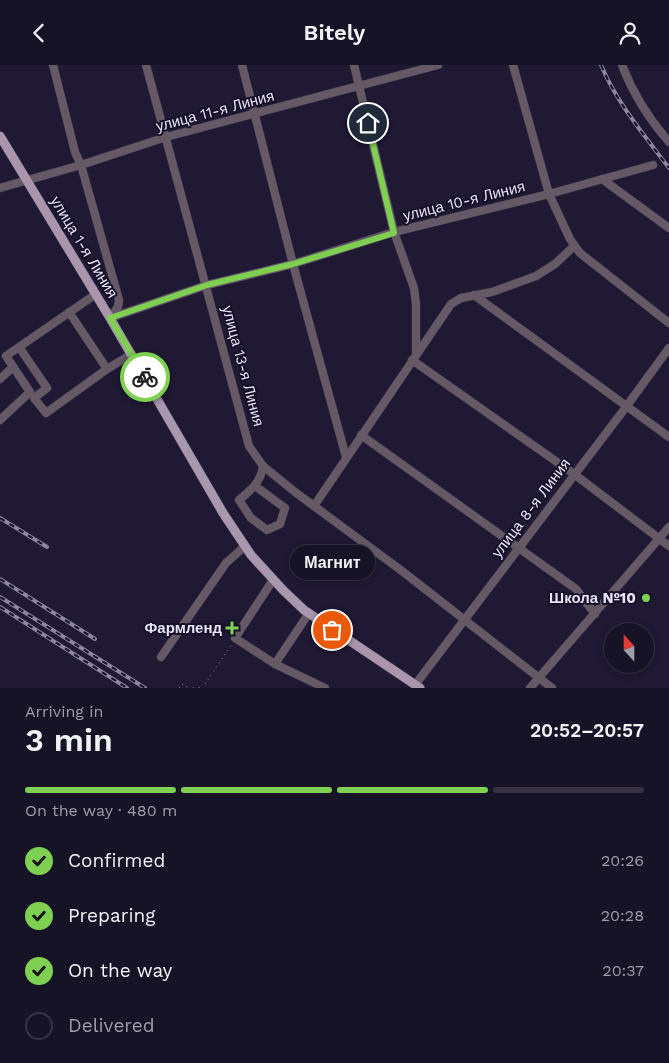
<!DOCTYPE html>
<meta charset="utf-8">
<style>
:root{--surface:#171326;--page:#201c2e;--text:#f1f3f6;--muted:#9e9ea7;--line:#363243;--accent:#7fd052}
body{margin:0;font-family:"Work Sans",sans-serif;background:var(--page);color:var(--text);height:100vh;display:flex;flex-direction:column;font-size:19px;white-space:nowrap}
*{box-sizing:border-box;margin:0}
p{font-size:16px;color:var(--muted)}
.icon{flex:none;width:28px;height:28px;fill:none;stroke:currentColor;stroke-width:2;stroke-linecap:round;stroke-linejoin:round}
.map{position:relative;height:623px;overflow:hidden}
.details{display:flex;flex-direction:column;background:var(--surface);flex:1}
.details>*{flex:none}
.needle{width:32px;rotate:339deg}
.controls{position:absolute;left:604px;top:558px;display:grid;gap:10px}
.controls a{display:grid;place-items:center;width:50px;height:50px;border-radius:50%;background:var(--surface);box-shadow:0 2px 8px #0003,0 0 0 1px var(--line);font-size:25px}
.pin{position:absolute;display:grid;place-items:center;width:42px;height:42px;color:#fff;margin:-21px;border:2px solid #fff;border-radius:50%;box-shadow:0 1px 5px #0007}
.courier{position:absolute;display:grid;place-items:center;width:50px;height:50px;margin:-25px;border:4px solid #7fd052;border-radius:50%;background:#fff;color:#222;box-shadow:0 1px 6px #0007}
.bubble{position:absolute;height:35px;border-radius:18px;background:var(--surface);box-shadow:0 2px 8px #0003,0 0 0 1px var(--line);font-size:16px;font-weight:600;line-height:35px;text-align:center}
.headline em{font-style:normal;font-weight:600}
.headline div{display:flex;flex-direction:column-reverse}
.headline{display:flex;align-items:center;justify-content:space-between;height:85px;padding:0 25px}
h1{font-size:32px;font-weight:600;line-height:38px}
.bar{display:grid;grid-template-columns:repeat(4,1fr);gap:8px 5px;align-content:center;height:60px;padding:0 25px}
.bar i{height:6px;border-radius:4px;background:var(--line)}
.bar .selected{background:var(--accent)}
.bar p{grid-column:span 4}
ol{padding:0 25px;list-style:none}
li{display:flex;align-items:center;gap:15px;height:55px}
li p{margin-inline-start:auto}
li .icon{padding:5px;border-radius:50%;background:var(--accent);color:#111;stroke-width:4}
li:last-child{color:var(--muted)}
li i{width:28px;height:28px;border:2px solid var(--line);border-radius:50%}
header{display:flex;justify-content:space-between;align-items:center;height:65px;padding:0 25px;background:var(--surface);font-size:22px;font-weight:600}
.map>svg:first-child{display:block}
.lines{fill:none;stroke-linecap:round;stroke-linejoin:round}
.minor-casing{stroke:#3b354e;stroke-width:9}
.major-casing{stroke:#3b354e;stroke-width:10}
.path{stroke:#8a869b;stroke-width:1;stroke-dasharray:1 4;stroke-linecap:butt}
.minor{stroke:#645964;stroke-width:8}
.major{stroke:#ab95ac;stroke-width:9}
.rail-casing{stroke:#8b879c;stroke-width:4}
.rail{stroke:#161029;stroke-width:2;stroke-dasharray:5.5;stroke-linecap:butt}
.done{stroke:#a09cb1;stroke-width:5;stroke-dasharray:0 9}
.route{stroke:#7fd052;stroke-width:6}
.poi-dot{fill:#7fd052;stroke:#161029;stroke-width:2}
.labels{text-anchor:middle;stroke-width:4;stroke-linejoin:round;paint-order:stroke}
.street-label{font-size:15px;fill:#e6e3f5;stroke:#161029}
.poi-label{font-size:15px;font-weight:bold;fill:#e6e3f5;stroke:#161029;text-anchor:end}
</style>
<header><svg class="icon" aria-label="back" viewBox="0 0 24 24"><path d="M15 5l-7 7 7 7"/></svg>Bitely<svg class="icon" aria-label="person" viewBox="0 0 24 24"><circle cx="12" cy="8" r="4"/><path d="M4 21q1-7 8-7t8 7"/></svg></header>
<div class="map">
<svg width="669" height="623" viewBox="0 0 669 623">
<rect width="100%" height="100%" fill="#1f1933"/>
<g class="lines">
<g class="minor-casing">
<g id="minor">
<path d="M53 0 75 87 81 100 119 235 118 242 110 253"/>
<path d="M146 0 249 381 263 401 295 427 402 506 552 623"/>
<path d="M242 0 293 199 346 392"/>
<path d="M354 0 394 167 414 223 416 239V287"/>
<path d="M513 0 549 129 570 174 580 188 669 258"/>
<path d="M622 0C633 29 649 54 669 77"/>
<path d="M602 114 669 163"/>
<path d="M0 123 81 100 166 72 438 0"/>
<path d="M474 230 669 372"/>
<path d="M69 247 107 304"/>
<path d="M110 253 207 220 293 199 394 167 549 129 653 100"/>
<path d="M19 282 47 323 34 333 46 348 107 304 132 289"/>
<path d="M412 295 574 409 669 481"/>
<path d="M0 314 13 302"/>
<path d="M0 355 30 327 6 291 96 229"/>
<path d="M361 370 576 524 595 549"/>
<path d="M255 421 285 443 280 459 267 465 251 453 239 435C251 425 261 417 263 401"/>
<path d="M314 441 451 239 461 233 492 227 536 211 555 199 574 181"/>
<path d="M273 515 235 573 275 599 309 548"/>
<path d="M161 592 226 498 244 482"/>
<path d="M275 599 325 623"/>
<path d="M415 620 626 342 669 283"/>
<path d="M530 623 669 462"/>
</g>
</g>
<g class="major-casing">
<path id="major" d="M0 71 110 253 223 448 251 490 283 525 304 545 420 623"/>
</g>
<g class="path">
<path d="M205 619 231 580"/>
<path d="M179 623 182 619 189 623"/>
<path d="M193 623 195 620"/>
<path d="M199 623 200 621"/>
</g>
<use href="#minor" class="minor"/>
<use href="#major" class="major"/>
<g class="rail-casing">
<g id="rail">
<path d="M601 0C617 38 644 70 669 103"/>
<path d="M0 453 47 482"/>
<path d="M0 514 95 574"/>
<path d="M0 532 145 623"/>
<path d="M0 542 127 623"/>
</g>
</g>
<use href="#rail" class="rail"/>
</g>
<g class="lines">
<path class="done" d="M145 312 242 479 283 525 304 545 332 565"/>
<path class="route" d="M145 312 110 253 207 220 293 199 394 168 368 58"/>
</g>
<g class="poi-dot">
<circle cx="646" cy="533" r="5"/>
<path d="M229.5 555.5h5v5h5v5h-5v5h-5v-5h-5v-5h5z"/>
</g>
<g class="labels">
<g class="street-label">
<text transform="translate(215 46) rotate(-15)" y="5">улица 11-я Линия</text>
<text transform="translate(464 136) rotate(-14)" y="5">улица 10-я Линия</text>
<text transform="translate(84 182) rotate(59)" y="5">улица 1-я Линия</text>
<text transform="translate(243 301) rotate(75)" y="5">улица 13-я Линия</text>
<text transform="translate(531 443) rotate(-53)" y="5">улица 8-я Линия</text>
</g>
<g class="poi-label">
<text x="636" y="538">Школа №10</text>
<text x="222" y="568">Фармленд</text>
</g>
</g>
</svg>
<div class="controls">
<a><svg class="needle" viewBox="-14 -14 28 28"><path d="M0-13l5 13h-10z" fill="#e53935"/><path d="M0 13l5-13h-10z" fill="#9e9ea7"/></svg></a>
</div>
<div class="pin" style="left:332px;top:565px;background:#ea580c"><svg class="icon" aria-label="bag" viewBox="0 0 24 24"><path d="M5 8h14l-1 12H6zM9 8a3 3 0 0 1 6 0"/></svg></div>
<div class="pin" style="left:368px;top:58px;background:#1f2937"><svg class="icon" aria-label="home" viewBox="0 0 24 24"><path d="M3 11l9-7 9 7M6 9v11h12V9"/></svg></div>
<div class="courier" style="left:145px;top:312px"><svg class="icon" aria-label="bike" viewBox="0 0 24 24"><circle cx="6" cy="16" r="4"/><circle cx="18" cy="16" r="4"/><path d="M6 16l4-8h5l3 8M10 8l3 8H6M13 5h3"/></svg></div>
<div class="bubble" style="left:290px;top:480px;width:85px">Магнит</div>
</div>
<section class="details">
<div class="headline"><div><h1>3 min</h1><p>Arriving in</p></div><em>20:52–20:57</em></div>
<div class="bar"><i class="selected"></i><i class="selected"></i><i class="selected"></i><i></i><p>On the way · 480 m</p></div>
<ol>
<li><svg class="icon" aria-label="check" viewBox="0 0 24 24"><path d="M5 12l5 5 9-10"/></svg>Confirmed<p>20:26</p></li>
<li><svg class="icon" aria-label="check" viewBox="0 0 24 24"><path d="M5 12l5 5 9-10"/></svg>Preparing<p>20:28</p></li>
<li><svg class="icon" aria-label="check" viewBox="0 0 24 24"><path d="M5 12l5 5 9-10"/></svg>On the way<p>20:37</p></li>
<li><i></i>Delivered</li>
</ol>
</section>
